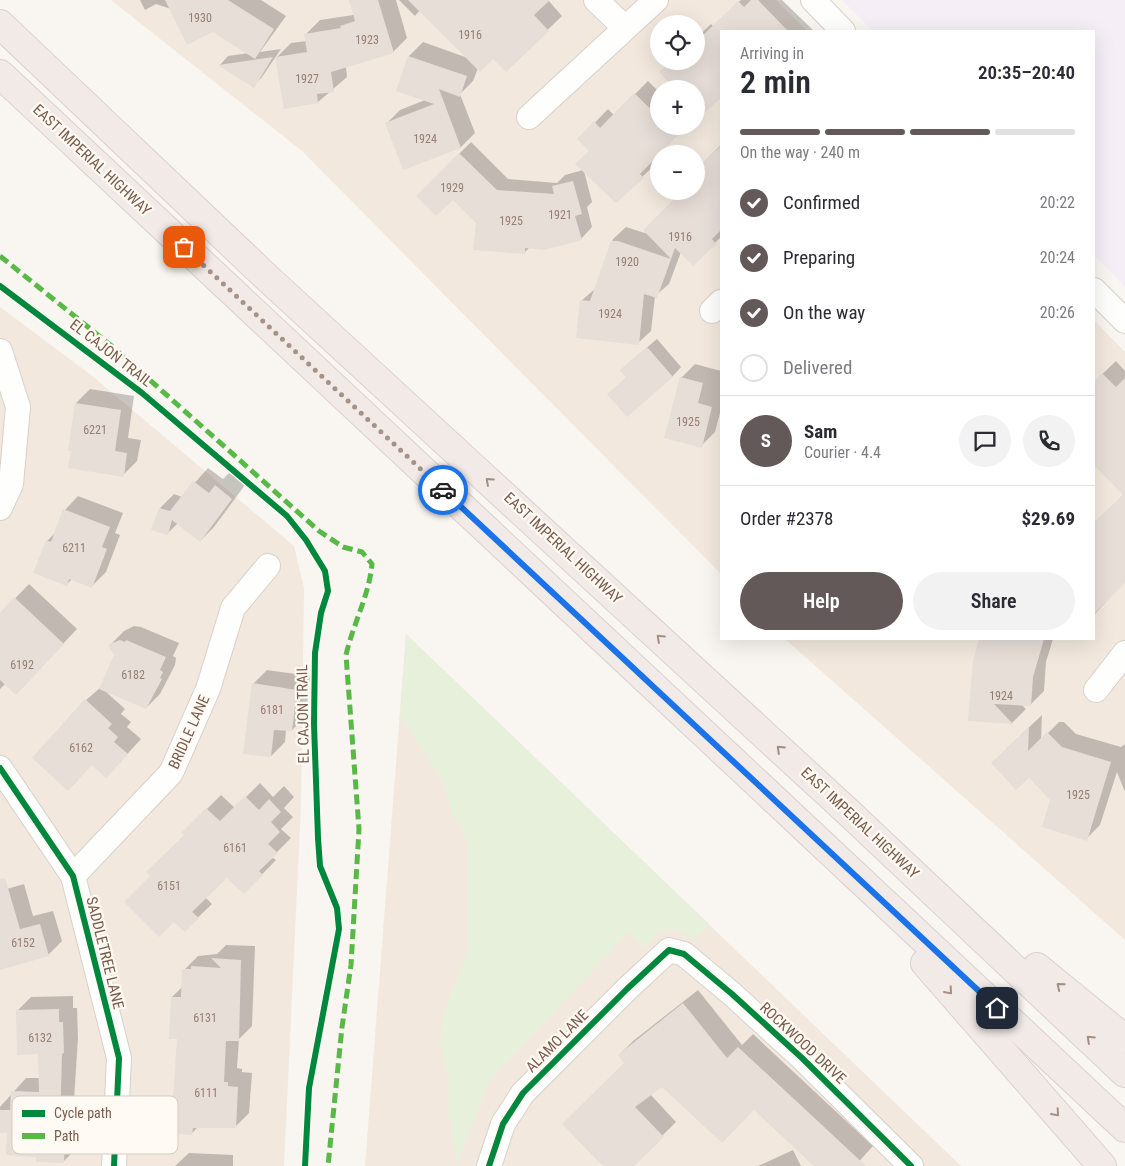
<!DOCTYPE html>
<meta charset="utf-8">
<style>
:root{--surface:#fff;--page:#f2f2f3;--text:#2b2b33;--muted:#7c7c81;--line:#e1e1e2;--accent:#625958}
body{margin:0;font-family:"Roboto Condensed",sans-serif;background:var(--page);color:var(--text);height:100vh;display:flex;flex-direction:column;font-size:19px;white-space:nowrap}
*{box-sizing:border-box;margin:0}
p{font-size:16px;color:var(--muted)}
.icon{flex:none;width:28px;height:28px;fill:none;stroke:currentColor;stroke-width:2;stroke-linecap:round;stroke-linejoin:round}
.map{position:relative;flex:1;overflow:hidden}
.sheet{position:absolute;left:720px;top:30px;width:375px;height:610px;display:flex;flex-direction:column;background:var(--surface);border-radius:0px;box-shadow:0 5px 20px #0002}
.sheet>*{flex:none}
.controls{position:absolute;left:650px;top:15px;display:grid;gap:10px}
.controls a{display:grid;place-items:center;width:55px;height:55px;border-radius:50%;background:var(--surface);box-shadow:0 5px 20px #0002;font-size:25px}
.pin{position:absolute;display:grid;place-items:center;width:42px;height:42px;color:#fff;margin:-21px;border-radius:10px;box-shadow:0 2px 8px #0006}
.courier{position:absolute;display:grid;place-items:center;width:50px;height:50px;margin:-25px;border:4px solid #1a73e8;border-radius:50%;background:#fff;color:#222;box-shadow:0 1px 6px #0007}
.head em{font-style:normal;font-weight:600}
.head div{display:flex;flex-direction:column-reverse}
.head{display:flex;align-items:center;justify-content:space-between;height:85px;padding:0 20px}
h1{font-size:32px;font-weight:600;line-height:38px}
.bar{display:grid;grid-template-columns:repeat(4,1fr);gap:8px 5px;align-content:center;height:60px;padding:0 20px}
.bar i{height:6px;border-radius:4px;background:var(--line)}
.bar .on{background:var(--accent)}
.bar p{grid-column:span 4}
.line{display:flex;align-items:center;gap:12px;padding:0 20px;border-top:1px solid var(--line)}
.line div{flex:1}
.round{display:grid;place-items:center;flex:none;width:52px;height:52px;border-radius:26px;background:var(--page)}
ol{padding:0 20px;list-style:none}
li{display:flex;align-items:center;gap:15px;height:55px}
li p{margin-inline-start:auto}
li .icon{padding:5px;border-radius:50%;background:var(--accent);color:#fff;stroke-width:4}
li:last-child{color:var(--muted)}
li i{width:28px;height:28px;border:2px solid var(--line);border-radius:50%}
.action{display:flex;gap:10px;margin-top:auto;padding:10px 20px}
.action a{flex:1;height:58px;border-radius:30px;background:var(--accent);color:#fff;font-size:20px;font-weight:600;line-height:58px;text-align:center}
.action a+a{background:var(--page);color:var(--text)}
.map>svg:first-child{display:block}
.residential{fill:#f2e8de;fill-rule:evenodd}
.education{fill:#f6eef6}
.green{fill:#e7f0db}
.shadow{fill:#0003}
.building{fill:#e6ded7}
.lines{fill:none;stroke-linecap:round;stroke-linejoin:round}
.minor-casing{stroke:#d7d1cb;stroke-width:26}
.motorway-casing{stroke:#dad1cc;stroke-width:30}
.minor{stroke:#fefefd;stroke-width:24}
.motorway{stroke:#f2eae7;stroke-width:28}
.quiet{stroke:#58b947;stroke-width:5;stroke-dasharray:10 5;stroke-linecap:butt}
.cycleway-casing{stroke:#fffaf3;stroke-width:9}
.cycleway{stroke:#00873e;stroke-width:6}
.oneway{stroke:#a48e83}
.done{stroke:#a69286;stroke-width:5;stroke-dasharray:0 9}
.route{stroke:#1a73e8;stroke-width:6}
.labels{text-anchor:middle;stroke-width:4.5;stroke-linejoin:round;paint-order:stroke}
.number-label{font-size:12px;fill:#977e72}
.street-label{font-size:15px;fill:#7a5c4d;stroke:#fffaf3}
.key{fill:#fffaf3;stroke:#d7cbc1;stroke-width:1}
.key-label{font-size:14px;fill:#7a5c4d}
</style>
<div class="map">
<svg width="1125" height="1166" viewBox="0 0 1125 1166">
<rect width="100%" height="100%" fill="#f9f5f0"/>
<g class="residential">
<path d="M111 0H776L807 31H721V574L302 151ZM659 24H696V61H659ZM659 89H696V126H659ZM659 154H696V191H659Z"/>
<path d="M0 307 91 375 294 546 304 588 301 806 284 1166H0Z"/>
<path d="M1094 320 1125 352V940L785 639H1094Z"/>
<path d="M406 634 961 1166H365Z"/>
</g>
<path class="education" d="M842 0H1125V287L1094 255V31H873Z"/>
<path class="green" d="M406 634 709 924 695 940 676 930 658 932 645 948 629 932 490 1081 457 1162 449 1116V1079L440 1042 445 1008 468 951V841L451 812 446 787 400 715Z"/>
<g class="shadow">
<path d="M140 0H261L286 16 260 52 281 49 262 77 253 86 220 65 228 56 249 53 213 31 171 9 156 4 145 10Z"/>
<path d="M354 0H396L407 38 393 52 346 67 347 77 318 102 277 57 291 43 307 41 306 34 320 20 353 15Z"/>
<path d="M399 0H548L562 16 506 70 493 57 478 68 473 81 460 94 475 133 461 147 404 168 386 124 400 110 425 100 409 56 423 42 468 58 420 10 415 16Z"/>
<path d="M741 0H782L814 31H721V97L696 120V89H672L696 61V38L711 24 713 26Z"/>
<path d="M648 81 659 92V126L652 160 656 164 616 201 584 171 592 202 587 207 592 227 581 239 529 248 524 253 477 222 453 198 417 196 471 142 508 179 557 183 565 175 583 170 591 151 579 139 608 109 614 115Z"/>
<path d="M721 145V237L693 264 681 252 669 284 655 296 651 331 638 343 581 301 596 288 613 239 626 227 648 234 682 193 681 191H696V170Z"/>
<path d="M657 339 681 367 672 377 609 394 627 377 631 361Z"/>
<path d="M1116 361 1125 371V581L1094 615V529L1124 494 1096 466 1094 468V382Z"/>
<path d="M695 364 721 371V409L715 432 701 446 681 378Z"/>
<path d="M90 389 134 396 128 438 141 440 137 461 123 475 76 403Z"/>
<path d="M208 468 223 479 230 472 245 485 214 527 200 541 178 523 167 534 160 508 174 494 182 497Z"/>
<path d="M78 496 123 513 115 533 120 535 106 572 92 586 72 579 66 585 47 541 56 532 65 510Z"/>
<path d="M29 584 77 629 30 679 6 683 0 689V614Z"/>
<path d="M134 626 141 627 179 643 173 656 176 658 175 665 160 694 146 708 104 690 125 709 121 714 131 722 127 727 141 739 120 762 86 700 101 687 115 655 110 645 124 631Z"/>
<path d="M981 639H1053L1046 662 1044 691 1030 705 1021 704 1026 709 1012 723 970 720 974 662Z"/>
<path d="M267 670 310 676 306 716 292 730H286L285 742 271 756 253 684Z"/>
<path d="M1042 715 1041 740 1059 722H1064L1076 734 1121 747 1125 744V792L1117 772 1100 825 1086 839 1006 749Z"/>
<path d="M260 783 273 797 284 786 294 797 284 808 293 817 281 829 291 838 272 857 276 860 244 893 227 876 205 897 212 904 185 930 152 876 186 835 183 833 221 795 235 808Z"/>
<path d="M24 884 33 916 53 911 62 941 48 955 0 969V891Z"/>
<path d="M226 945 255 946 252 1026 239 1039 237 1068 242 1069V1072L252 1073 249 1113 235 1127 199 1126 192 1133 170 1099 175 1093 178 1038 172 997 183 986 184 970 198 956 217 954Z"/>
<path d="M698 990 742 1045 753 1034 873 1146 855 1166H816L754 1108 663 1085 650 1094 676 1122 632 1166H604L625 1063 619 1055 633 1041Z"/>
<path d="M73 996V1008H77L78 1038 73 1116H78L77 1148 63 1162 38 1156 8 1132H0V1107L26 1078H40L39 1053 17 1011 31 997Z"/>
<path d="M793 1150 801 1166H758Z"/>
<path d="M189 1153 233 1155V1166H175Z"/>
</g>
<g class="building">
<path d="M165 0H228L274 29 255 59 213 32 187 45Z"/>
<path d="M349 0H378L394 53 331 72 334 92 317 94 318 103 284 109 275 57 307 52 304 34 341 28 340 26 355 21Z"/>
<path d="M408 0H550L534 15 549 31 506 72 493 59 480 72Z"/>
<path d="M751 0H758L788 31H721V97L696 122V89H675L659 72 670 61H696V42L738 1 744 7Z"/>
<path d="M408 56 467 76 460 97 439 89 461 148 403 170 385 123 434 104 396 91Z"/>
<path d="M273 57 254 88 218 65Z"/>
<path d="M634 93 659 117V126H687L640 174 644 178 616 203 575 164 589 151 577 139 594 121 600 128Z"/>
<path d="M721 146V230L712 239 716 244 693 266 675 248 657 298 644 294 639 345 576 338 580 300 590 301 611 241H618L671 259 643 230 682 191H696V169Z"/>
<path d="M459 153 497 190 554 194 552 186 573 181 582 214 575 216 582 240 544 250 525 248V254L473 250 476 223 453 200 436 216 416 196Z"/>
<path d="M647 347 673 377 627 417 607 394 626 378 620 370Z"/>
<path d="M1102 373 1116 387 1125 378V583L1094 614V522L1123 495 1094 465V381Z"/>
<path d="M680 377 703 383 698 403 712 407 702 448 664 438Z"/>
<path d="M75 403 121 410 115 451 127 453 124 477 68 468 71 451H68Z"/>
<path d="M193 481 209 493 215 485 232 499 200 542 172 520 168 535 151 530 159 508 170 511Z"/>
<path d="M63 509 110 527 102 547 107 549 92 588 69 579 67 586 33 573 46 540 51 542Z"/>
<path d="M14 597 64 644 16 695 0 680V613Z"/>
<path d="M979 639H1044L1033 677 1031 706 994 704 1013 724 968 721 973 661Z"/>
<path d="M120 640 125 642 126 640 166 657 160 670 163 672 160 678 162 679 146 709 99 689 114 655 108 645Z"/>
<path d="M252 683 297 690 292 731 274 730 271 757 243 754Z"/>
<path d="M85 699 112 724 108 728 118 737 114 742 128 754 106 778 92 765 68 791 32 758Z"/>
<path d="M1029 727 1028 751 1047 732 1062 747 1111 762 1087 841 1042 827 1050 800 1029 778 1016 790 991 763Z"/>
<path d="M245 796 259 810 269 799 281 812 271 822 280 832 268 844 278 853 259 871 263 875 244 894 227 878 192 912 199 918 185 932 174 922 159 937 124 902 150 876 146 872 184 835 181 833 206 808 220 821Z"/>
<path d="M5 878 20 929 40 924 49 956 0 970V879Z"/>
<path d="M211 958 241 960 239 1041H226L224 1082H228V1086L238 1087 236 1128H193L192 1135 166 1133 168 1098H173L177 1039H169L171 997H181L182 969H191V966L221 968Z"/>
<path d="M683 1003 727 1058 738 1047 866 1166H814L754 1110 722 1143 662 1087 635 1107 664 1137 634 1166H603L562 1124 624 1063 618 1055Z"/>
<path d="M59 1009V1022H63L64 1053 62 1054 60 1129 65 1130 64 1163 36 1162V1157L6 1155 7 1133H0V1110H10L11 1091 39 1092 38 1054 17 1055 16 1010Z"/>
</g>
<g class="lines">
<g class="minor-casing">
<g id="minor">
<path d="M596 0 625 28"/>
<path d="M813 0 843 31"/>
<path d="M529 117 656 0"/>
<path d="M1094 290 1125 321"/>
<path d="M712 311 721 302"/>
<path d="M0 351 18 407 11 484 0 508"/>
<path d="M1096 690 1125 653"/>
<path d="M0 768 73 876 119 1058 114 1166"/>
<path d="M73 876 171 773 208 689 233 608 268 566"/>
<path d="M489 1166 503 1124 523 1093 627 989 669 950 684 954 732 994 802 1058 911 1166"/>
</g>
</g>
<g class="motorway-casing">
<g id="motorway">
<path d="M0 24 262 273 847 811 1125 1073"/>
<path d="M0 74 1125 1128"/>
<path d="M925 963 1102 1166"/>
<path d="M1037 967 1125 1039"/>
</g>
</g>
<use href="#minor" class="minor"/>
<use href="#motorway" class="motorway"/>
<path class="quiet" d="M0 256 114 348 319 531 343 547 362 552 372 564C369 596 353 624 346 655L359 829 351 965 342 1027 328 1166"/>
<g class="cycleway-casing">
<g id="cycleway">
<path d="M0 286 142 393 287 516 306 540 325 571 328 591 321 613 315 653 314 724 318 838 320 866 337 908 339 929 309 1088 305 1166"/>
<path d="M0 768 73 876 119 1058 114 1166"/>
<path d="M489 1166 503 1124 523 1093 627 989 669 950 684 954 732 994 802 1058 911 1166"/>
</g>
</g>
<use href="#cycleway" class="cycleway"/>
</g>
<defs><path id="oneway-chevron" d="M-2-3.5L2.5 0L-2 3.5" fill="none" stroke-width="1.6" stroke-linecap="round" stroke-linejoin="round" transform="scale(1.25)"/></defs>
<g class="oneway">
<use href="#oneway-chevron" transform="translate(489 481) rotate(-138)"/>
<use href="#oneway-chevron" transform="translate(660 638) rotate(-137)"/>
<use href="#oneway-chevron" transform="translate(780 749) rotate(-137)"/>
<use href="#oneway-chevron" transform="translate(1060 986) rotate(-141)"/>
<use href="#oneway-chevron" transform="translate(949 991) rotate(49)"/>
<use href="#oneway-chevron" transform="translate(1090 1039) rotate(-137)"/>
<use href="#oneway-chevron" transform="translate(1056 1113) rotate(49)"/>
</g>
<g class="lines">
<path class="done" d="M184 247 443 490"/>
<path class="route" d="M443 490 997 1008"/>
</g>
<g class="labels">
<g class="number-label">
<text x="200" y="22">1930</text>
<text x="470" y="39">1916</text>
<text x="367" y="44">1923</text>
<text x="307" y="83">1927</text>
<text x="425" y="143">1924</text>
<text x="452" y="192">1929</text>
<text x="560" y="219">1921</text>
<text x="511" y="225">1925</text>
<text x="680" y="241">1916</text>
<text x="627" y="266">1920</text>
<text x="610" y="318">1924</text>
<text x="688" y="426">1925</text>
<text x="95" y="434">6221</text>
<text x="74" y="552">6211</text>
<text x="22" y="669">6192</text>
<text x="133" y="679">6182</text>
<text x="1001" y="700">1924</text>
<text x="272" y="714">6181</text>
<text x="81" y="752">6162</text>
<text x="1078" y="799">1925</text>
<text x="235" y="852">6161</text>
<text x="169" y="890">6151</text>
<text x="23" y="947">6152</text>
<text x="205" y="1022">6131</text>
<text x="40" y="1042">6132</text>
<text x="206" y="1097">6111</text>
</g>
<g class="street-label">
<text transform="translate(92 160) rotate(43)" y="5">EAST IMPERIAL HIGHWAY</text>
<text transform="translate(111 353) rotate(38)" y="5">EL CAJON TRAIL</text>
<text transform="translate(563 548) rotate(43)" y="5">EAST IMPERIAL HIGHWAY</text>
<text transform="translate(303 714) rotate(-91)" y="5">EL CAJON TRAIL</text>
<text transform="translate(189 732) rotate(-66)" y="5">BRIDLE LANE</text>
<text transform="translate(860 823) rotate(43)" y="5">EAST IMPERIAL HIGHWAY</text>
<text transform="translate(105 953) rotate(76)" y="5">SADDLETREE LANE</text>
<text transform="translate(557 1041) rotate(-45)" y="5">ALAMO LANE</text>
<text transform="translate(803 1043) rotate(43)" y="5">ROCKWOOD DRIVE</text>
</g>
</g>
<rect x="12" y="1096" width="166" height="58" rx="8" class="key"/>
<rect x="22" y="1110" width="23" height="7" fill="#00873e"/>
<rect x="22" y="1133" width="23" height="6" fill="#58b947"/>
<g class="key-label">
<text x="54" y="1118">Cycle path</text>
<text x="54" y="1141">Path</text>
</g>
</svg>
<div class="controls">
<a><svg class="icon" aria-label="locate" viewBox="0 0 24 24"><circle cx="12" cy="12" r="6"/><path d="M12 2v4M12 18v4M2 12h4M18 12h4"/></svg></a>
<a>+</a>
<a>−</a>
</div>
<div class="pin" style="left:184px;top:247px;background:#ea580c"><svg class="icon" aria-label="bag" viewBox="0 0 24 24"><path d="M5 8h14l-1 12H6zM9 8a3 3 0 0 1 6 0"/></svg></div>
<div class="pin" style="left:997px;top:1008px;background:#1f2937"><svg class="icon" aria-label="home" viewBox="0 0 24 24"><path d="M3 11l9-7 9 7M6 9v11h12V9"/></svg></div>
<div class="courier" style="left:443px;top:490px"><svg class="icon" aria-label="car" viewBox="0 0 24 24"><path d="M5 17H2v-5l4-1 3-4h7l3 4 3 1v5h-3M9 17h6M6 11h13"/><circle cx="7" cy="17" r="2"/><circle cx="17" cy="17" r="2"/></svg></div>
<section class="sheet">
<div class="head"><div><h1>2 min</h1><p>Arriving in</p></div><em>20:35–20:40</em></div>
<div class="bar"><i class="on"></i><i class="on"></i><i class="on"></i><i></i><p>On the way · 240 m</p></div>
<ol>
<li><svg class="icon" aria-label="check" viewBox="0 0 24 24"><path d="M5 12l5 5 9-10"/></svg>Confirmed<p>20:22</p></li>
<li><svg class="icon" aria-label="check" viewBox="0 0 24 24"><path d="M5 12l5 5 9-10"/></svg>Preparing<p>20:24</p></li>
<li><svg class="icon" aria-label="check" viewBox="0 0 24 24"><path d="M5 12l5 5 9-10"/></svg>On the way<p>20:26</p></li>
<li><i></i>Delivered</li>
</ol>
<div class="line" style="height:90px"><b class="round" style="background:var(--accent);color:#fff">S</b><div><b>Sam</b><p>Courier · 4.4</p></div><a class="round"><svg class="icon" aria-label="chat" viewBox="0 0 24 24"><path d="M4 5h16v11H9l-5 4z"/></svg></a><a class="round"><svg class="icon" aria-label="phone" viewBox="0 0 24 24"><path d="M5 4h4l2 5-3 2q2 4 5 5l2-3 5 2v4C11 20 4 13 5 4z"/></svg></a></div>
<div class="line" style="height:65px"><div>Order #2378</div><b>$29.69</b></div>
<div class="action"><a>Help</a><a>Share</a></div>
</section>
</div>
